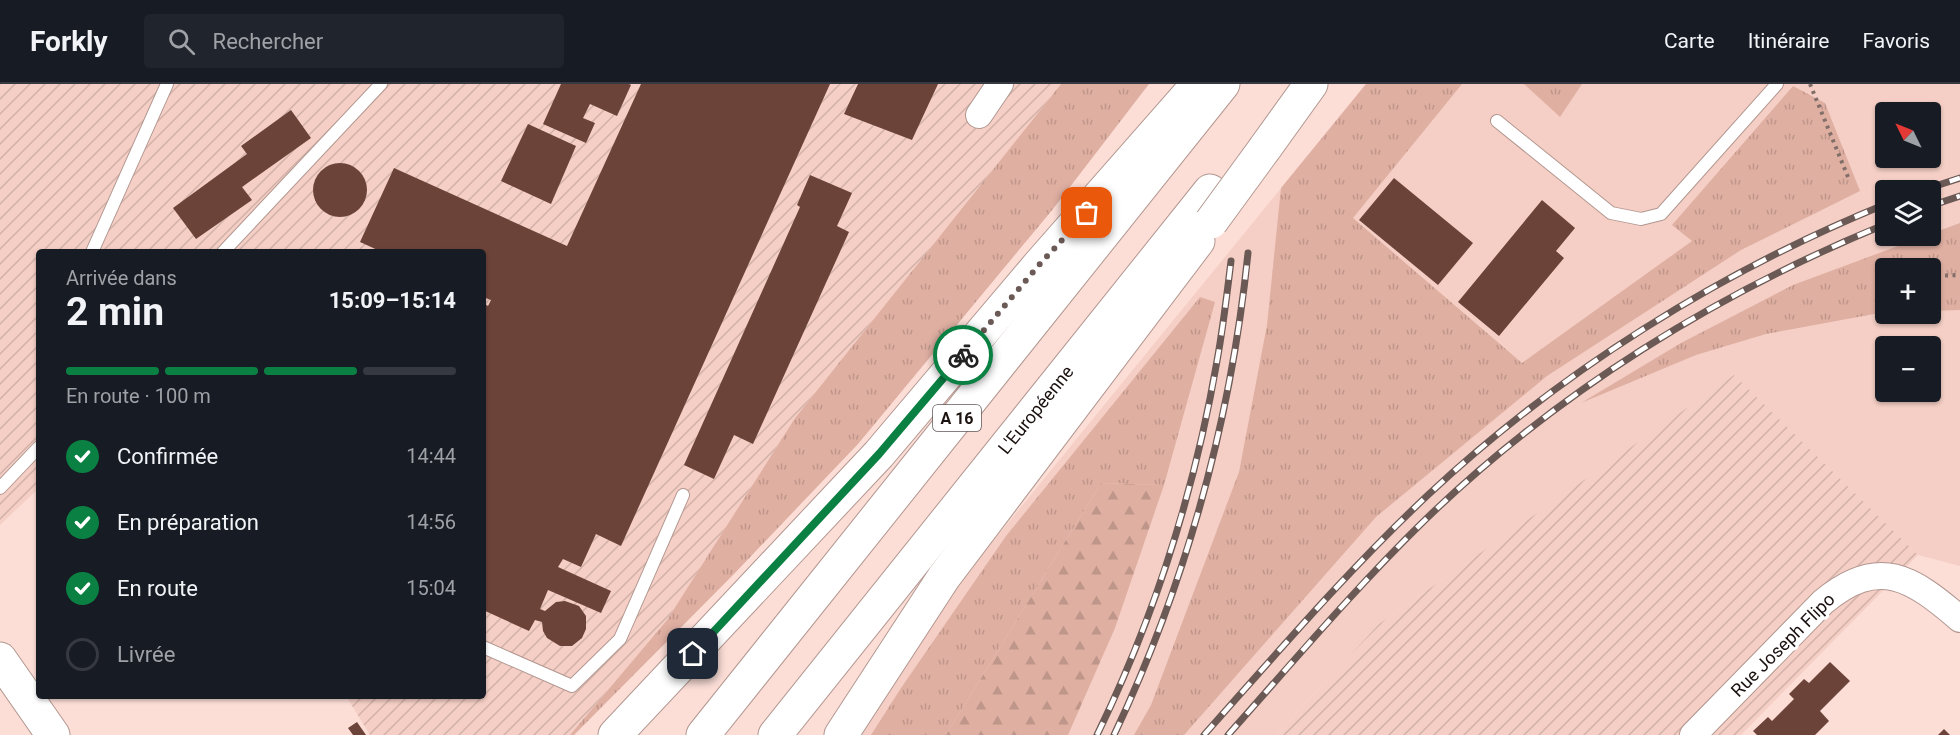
<!DOCTYPE html>
<html lang="fr">
<meta charset="utf-8">
<style>
:root{--surface:#171b24;--page:#20242c;--text:#f1f3f6;--muted:#9ea1a6;--line:#363941;--accent:#0b8043}
body{margin:0;font-family:Roboto,sans-serif;background:var(--page);color:var(--text);height:100vh;display:flex;flex-direction:column;font-size:22px;white-space:nowrap}
*{box-sizing:border-box;margin:0}
p{font-size:20px;color:var(--muted)}
.icon{flex:none;width:33px;height:33px;fill:none;stroke:currentColor;stroke-width:2;stroke-linecap:round;stroke-linejoin:round}
.map{position:relative;flex:1;overflow:hidden}
.details{position:absolute;left:36px;top:165px;width:450px;height:450px;display:flex;flex-direction:column;background:var(--surface);border-radius:6px;box-shadow:0 2px 4px #0004}
.details>*{flex:none}
.needle{width:39px;rotate:313deg}
.tools{position:absolute;left:1875px;top:18px;display:grid;gap:12px}
.tools a{display:grid;place-items:center;width:66px;height:66px;border-radius:6px;background:var(--surface);box-shadow:0 2px 4px #0004;font-size:30px}
.pin{position:absolute;display:grid;place-items:center;width:51px;height:51px;color:#fff;margin:-26px;border-radius:12px;box-shadow:0 3px 9px #0006}
.courier{position:absolute;display:grid;place-items:center;width:60px;height:60px;margin:-30px;border:4px solid #0b8043;border-radius:50%;background:#fff;color:#222;box-shadow:0 2px 8px #0007}
.head em{font-style:normal;font-weight:700}
.head div{display:flex;flex-direction:column-reverse}
.head{display:flex;align-items:center;justify-content:space-between;height:102px;padding:0 30px}
h1{font-size:39px;font-weight:700;line-height:45px}
.bar{display:grid;grid-template-columns:repeat(4,1fr);gap:9px 6px;align-content:center;height:72px;padding:0 30px}
.bar i{height:8px;border-radius:4px;background:var(--line)}
.bar .selected{background:var(--accent)}
.bar p{grid-column:span 4}
ol{padding:0 30px;list-style:none}
li{display:flex;align-items:center;gap:18px;height:66px}
li p{margin-inline-start:auto}
li .icon{padding:6px;border-radius:50%;background:var(--accent);color:#fff;stroke-width:4}
li:last-child{color:var(--muted)}
li i{width:33px;height:33px;border:3px solid var(--line);border-radius:50%}
header{display:flex;align-items:center;gap:36px;box-sizing:border-box;height:84px;padding:0 30px;background:var(--surface);border-bottom:2px solid var(--line)}
header strong{font-size:28px}
nav{display:flex;gap:33px;margin-inline-start:auto;font-size:21px}
.search{width:420px;height:54px;background:var(--page);display:flex;align-items:center;gap:15px;box-sizing:border-box;padding:0 21px;border-radius:6px;color:var(--muted);font-size:22px}
.map>svg:first-child{display:block}
.built{fill:#f5cfc5;fill-rule:evenodd}
.industrial{fill:url(#industrial-furrows)}
.grass{fill:url(#grass-tufts)}
.forest{fill:url(#forest-firs)}
.building{fill:#6c4338}
.lines{fill:none;stroke-linecap:round;stroke-linejoin:round}
.service-casing{stroke:#b29790;stroke-width:14}
.minor-casing{stroke:#b29790;stroke-width:28}
.secondary-casing{stroke:#b29790;stroke-width:35}
.motorway-casing{stroke:#b29790;stroke-width:35}
.path{stroke:#816e69;stroke-width:4;stroke-dasharray:3 4.5;stroke-linecap:butt}
.service{stroke:#fff;stroke-width:12}
.minor{stroke:#fff;stroke-width:26}
.secondary{stroke:#fff;stroke-width:33}
.motorway{stroke:#fff;stroke-width:33}
.rail-casing{stroke:#6a5955;stroke-width:7}
.rail{stroke:#fff;stroke-width:4.5;stroke-dasharray:14;stroke-linecap:butt}
.motorway-bridge-casing{stroke:#b29790;stroke-width:35;stroke-linecap:butt}
.motorway-bridge{stroke:#fff;stroke-width:33}
.done{stroke:#6a5955;stroke-width:6;stroke-dasharray:0 10.8}
.route{stroke:#0b8043;stroke-width:8}
.labels{text-anchor:middle;stroke-width:6;stroke-linejoin:round;paint-order:stroke}
.shield{fill:#fff;stroke:#5f5857;stroke-width:1.5}
.shield-label{font-size:16px;font-weight:bold;fill:#1b110f}
.street-label{font-size:18px;fill:#1b110f;stroke:#fff}
</style>
<header>
<strong>Forkly</strong>
<div class="search"><svg class="icon" aria-label="search" viewBox="0 0 24 24"><circle cx="10" cy="10" r="6"/><path d="M15 15l6 6"/></svg>Rechercher</div>
<nav><a>Carte</a><a>Itinéraire</a><a>Favoris</a></nav>
</header>
<div class="map">
<svg width="1960" height="651" viewBox="0 0 1960 651">
<defs>
<pattern id="industrial-furrows" width="10" height="10" patternUnits="userSpaceOnUse" patternTransform="scale(1.5)"><rect width="10" height="10" fill="#f5cfc5"/><path d="M-1 1l2-2M0 10L10 0M9 11l2-2" fill="none" stroke="#d1b1a8"/></pattern>
<pattern id="grass-tufts" width="24" height="20" patternUnits="userSpaceOnUse" patternTransform="scale(1.5)"><rect width="24" height="20" fill="#dfafa2"/><path d="M3 7l-1-3M5 7V3M7 7l1-3M15 17l-1-3M17 17v-4M19 17l1-3" fill="none" stroke="#bf968a"/></pattern>
<pattern id="forest-firs" width="22" height="20" patternUnits="userSpaceOnUse" patternTransform="scale(1.5)"><rect width="22" height="20" fill="#dfafa2"/><path d="M5 1l3.5 6h-7zM16 11l3.5 6h-7z" fill="#bf968a"/></pattern>
</defs>
<rect width="100%" height="100%" fill="#fcded7"/>
<path class="built" d="M1366 0H1960V482L1918 471 1734 292 1379 540 1276 651H835ZM1886 28H1930V74H1886ZM1886 106H1930V152H1886ZM1886 184H1930V230H1886ZM1886 262H1930V308H1886Z"/>
<g class="industrial">
<path d="M0 0H1061L795 334 667 536 570 651H370L346 612H483V168H39V404L0 441Z"/>
<path d="M1734 291 1918 471 1741 651H1276L1379 540Z"/>
</g>
<g class="grass">
<path d="M1061 0H1149L1053 125 858 360 734 490 574 651H570L667 536 795 334Z"/>
<path d="M1366 0H1462L1353 134 1522 279 1692 157 1672 141 1793 2 1825 19 1860 107 1741 166 1547 292 1376 433 1184 651H1134L1151 621 1239 388 1267 241 1281 104Z"/>
<path d="M1524 0H1582L1560 33Z"/>
<path d="M1960 139V226L1931 227 1930 184H1886L1885 228 1766 250 1696 271 1581 319 1681 259 1793 201Z"/>
<path d="M1200 213 1215 218 1164 401 1101 399 946 651H871L901 604 1006 452Z"/>
</g>
<path class="forest" d="M1101 399 1164 401 1115 544 1068 651H946Z"/>
<g class="building">
<path d="M561 0H629L631 1 617 32 590 20 583 34 595 39 586 59 543 40Z"/>
<path d="M641 0H830L621 462 596 450 581 483 563 475 558 483 611 507 601 529 548 506 540 525 545 527 556 518 565 517 579 522 586 532V545L582 554 572 562H560L547 554 543 547 542 538 535 536 529 547 483 526V219L488 222 491 216 483 213V168H382L360 158 394 84 567 162Z"/>
<path d="M858 0H938L912 56 844 30Z"/>
<path d="M291 26 311 54 242 103 252 116 196 155 173 124 247 70 241 62Z"/>
<path d="M528 40 576 62 551 120 501 97Z"/>
<circle cx="340" cy="106" r="27"/>
<path d="M810 91 852 109 837 142 849 148 753 360 734 351 714 395 684 381 800 123 797 121Z"/>
<path d="M1394 94 1473 159 1438 201 1359 136Z"/>
<path d="M1542 116 1575 144 1556 167 1564 174 1499 252 1458 218Z"/>
<path d="M1830 578 1850 597 1820 627 1829 637 1815 651H1757L1753 647 1768 633 1772 637 1794 615 1789 610 1804 595 1809 599Z"/>
<path d="M357 638 366 651H353L348 644Z"/>
<path d="M1944 645 1950 651H1938Z"/>
</g>
<g class="lines">
<g class="service-casing">
<g id="service">
<path d="M1497 37 1611 129 1641 135 1661 130 1777 0"/>
<path d="M92 168 167 0"/>
<path d="M223 168 381 0"/>
<path d="M0 404 39 363"/>
<path d="M483 563 572 602 620 555 683 411"/>
</g>
</g>
<g class="minor-casing">
<g id="minor">
<path d="M979 31 1000 0"/>
<path d="M1693 651 1823 518C1879 471 1912 494 1960 535"/>
</g>
</g>
<g class="secondary-casing">
<path id="secondary" d="M0 575 53 651"/>
</g>
<g class="motorway-casing">
<g id="motorway">
<path d="M1265 64 1311 0"/>
<path d="M615 651 879 370 1039 181 1198 0"/>
<path d="M703 651 1223 0"/>
<path d="M775 651 1210 107"/>
<path d="M841 651 944 493 1198 157"/>
</g>
</g>
<g class="path">
<path d="M1810 0 1848 93"/>
<path d="M1886 181 1888 184"/>
<path d="M1930 192 1960 191"/>
</g>
<use href="#service" class="service"/>
<use href="#minor" class="minor"/>
<use href="#secondary" class="secondary"/>
<use href="#motorway" class="motorway"/>
<g class="rail-casing">
<g id="rail">
<path d="M1923 106 1960 94"/>
<path d="M1930 122 1960 112"/>
<path d="M1097 651C1154 534 1195 405 1217 277 1223 244 1227 210 1231 177"/>
<path d="M1114 651C1186 499 1231 336 1248 169"/>
<path d="M1204 651C1277 569 1349 485 1429 410 1561 287 1719 188 1886 120"/>
<path d="M1228 651C1293 578 1357 502 1427 434 1559 307 1717 209 1886 140"/>
</g>
</g>
<use href="#rail" class="rail"/>
<g class="motorway-bridge-casing">
<path id="motorway-bridge" d="M1211 138 1265 64"/>
</g>
<use href="#motorway-bridge" class="motorway-bridge"/>
</g>
<g class="lines">
<path class="done" d="M963 271 1039 181 1087 129"/>
<path class="route" d="M693 570 879 370 963 271"/>
</g>
<g class="labels">
<rect class="shield" x="933" y="321" width="48" height="26" rx="4.5"/>
<g class="shield-label">
<text x="957" y="340">A 16</text>
</g>
<g class="street-label">
<text transform="translate(1036 326) rotate(-51)" y="6">L'Européenne</text>
<text transform="translate(1783 561) rotate(-45)" y="6">Rue Joseph Flipo</text>
</g>
</g>
</svg>
<div class="tools">
<a><svg class="needle" viewBox="-14 -14 28 28"><path d="M0-13l5 13h-10z" fill="#e53935"/><path d="M0 13l5-13h-10z" fill="#9ea1a6"/></svg></a>
<a><svg class="icon" aria-label="layers" viewBox="0 0 24 24"><path d="M12 4l9 5-9 5-9-5zM3 14l9 5 9-5"/></svg></a>
<a>+</a>
<a>−</a>
</div>
<div class="pin" style="left:1087px;top:129px;background:#ea580c"><svg class="icon" aria-label="bag" viewBox="0 0 24 24"><path d="M5 8h14l-1 12H6zM9 8a3 3 0 0 1 6 0"/></svg></div>
<div class="pin" style="left:693px;top:570px;background:#1f2937"><svg class="icon" aria-label="home" viewBox="0 0 24 24"><path d="M3 11l9-7 9 7M6 9v11h12V9"/></svg></div>
<div class="courier" style="left:963px;top:271px"><svg class="icon" aria-label="bike" viewBox="0 0 24 24"><circle cx="6" cy="16" r="4"/><circle cx="18" cy="16" r="4"/><path d="M6 16l4-8h5l3 8M10 8l3 8H6M13 5h3"/></svg></div>
<section class="details">
<div class="head"><div><h1>2 min</h1><p>Arrivée dans</p></div><em>15:09–15:14</em></div>
<div class="bar"><i class="selected"></i><i class="selected"></i><i class="selected"></i><i></i><p>En route · 100 m</p></div>
<ol>
<li><svg class="icon" aria-label="check" viewBox="0 0 24 24"><path d="M5 12l5 5 9-10"/></svg>Confirmée<p>14:44</p></li>
<li><svg class="icon" aria-label="check" viewBox="0 0 24 24"><path d="M5 12l5 5 9-10"/></svg>En préparation<p>14:56</p></li>
<li><svg class="icon" aria-label="check" viewBox="0 0 24 24"><path d="M5 12l5 5 9-10"/></svg>En route<p>15:04</p></li>
<li><i></i>Livrée</li>
</ol>
</section>
</div>
